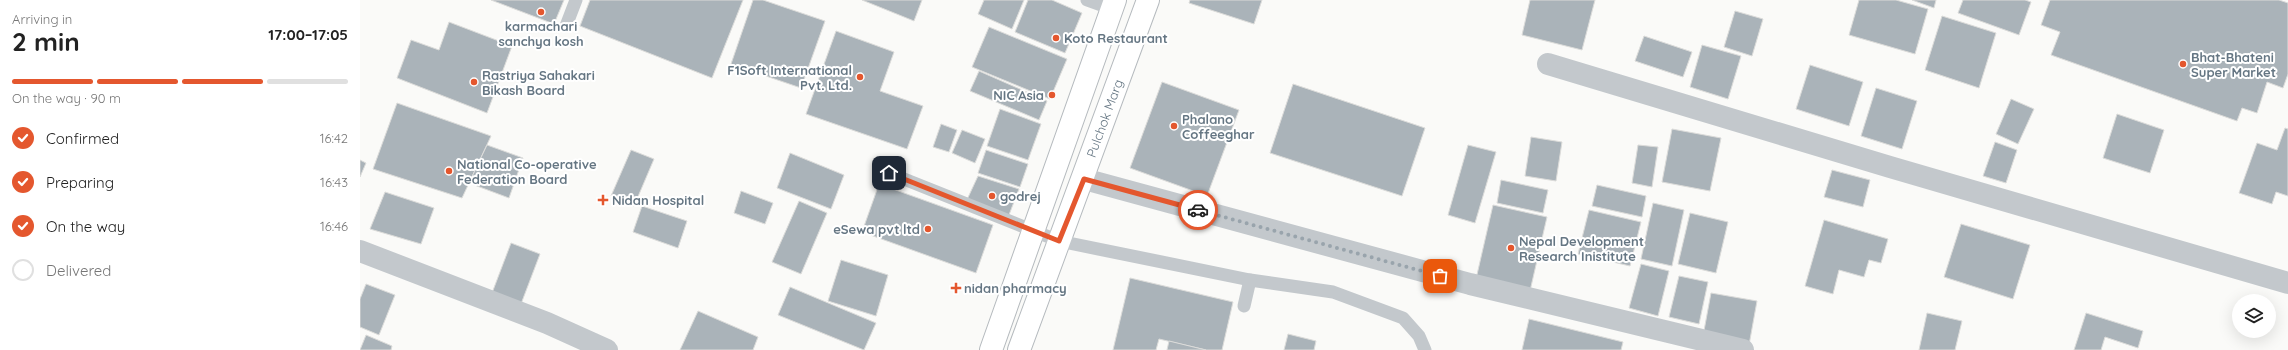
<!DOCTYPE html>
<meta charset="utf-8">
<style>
:root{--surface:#fff;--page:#f6f6f6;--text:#222;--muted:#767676;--line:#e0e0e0;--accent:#e4572e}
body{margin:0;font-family:Quicksand,sans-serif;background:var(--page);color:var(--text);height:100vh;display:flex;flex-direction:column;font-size:15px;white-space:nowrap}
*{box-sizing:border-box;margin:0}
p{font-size:13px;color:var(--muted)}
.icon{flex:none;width:22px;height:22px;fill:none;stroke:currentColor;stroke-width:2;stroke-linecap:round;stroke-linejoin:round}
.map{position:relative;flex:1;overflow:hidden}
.details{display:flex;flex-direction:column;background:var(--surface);width:360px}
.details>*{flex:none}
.fabs{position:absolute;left:1872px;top:294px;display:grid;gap:8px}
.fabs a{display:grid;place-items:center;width:44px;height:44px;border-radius:50%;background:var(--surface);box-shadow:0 4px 16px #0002;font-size:20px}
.pin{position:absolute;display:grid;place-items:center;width:34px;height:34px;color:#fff;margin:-17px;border-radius:8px;box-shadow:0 2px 6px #0006}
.courier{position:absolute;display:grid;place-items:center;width:40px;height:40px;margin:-20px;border:3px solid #e4572e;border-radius:50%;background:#fff;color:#222;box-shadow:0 1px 5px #0007}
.overview em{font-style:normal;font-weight:800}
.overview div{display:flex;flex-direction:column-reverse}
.overview{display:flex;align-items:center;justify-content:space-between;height:68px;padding:0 12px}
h1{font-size:26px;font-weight:800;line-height:30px}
.bar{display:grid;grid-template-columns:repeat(4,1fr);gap:6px 4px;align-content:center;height:48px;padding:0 12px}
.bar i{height:5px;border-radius:3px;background:var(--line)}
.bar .active{background:var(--accent)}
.bar p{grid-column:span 4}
ol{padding:0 12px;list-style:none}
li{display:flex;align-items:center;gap:12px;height:44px}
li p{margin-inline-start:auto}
li .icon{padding:4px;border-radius:50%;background:var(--accent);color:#fff;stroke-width:4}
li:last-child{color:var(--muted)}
li i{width:22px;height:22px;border:2px solid var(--line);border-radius:50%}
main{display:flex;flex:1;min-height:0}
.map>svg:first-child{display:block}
.building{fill:#aab3b9;stroke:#dcdcda}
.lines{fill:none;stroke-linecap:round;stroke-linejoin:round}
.primary-casing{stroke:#b5babe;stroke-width:24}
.service{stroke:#c3c8cc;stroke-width:13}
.minor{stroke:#c3c8cc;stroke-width:22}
.primary{stroke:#fff;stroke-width:22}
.done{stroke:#99a4ac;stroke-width:4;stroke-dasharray:0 7.2}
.route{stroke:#e4572e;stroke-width:5}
.poi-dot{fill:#e4572e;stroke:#fff;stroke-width:1.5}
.labels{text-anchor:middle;stroke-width:4;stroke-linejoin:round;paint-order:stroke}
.poi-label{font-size:13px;font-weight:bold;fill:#657683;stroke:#fff;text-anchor:start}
.street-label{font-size:13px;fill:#657683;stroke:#fff}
</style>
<main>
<section class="details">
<div class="overview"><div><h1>2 min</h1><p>Arriving in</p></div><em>17:00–17:05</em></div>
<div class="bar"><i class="active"></i><i class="active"></i><i class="active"></i><i></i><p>On the way · 90 m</p></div>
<ol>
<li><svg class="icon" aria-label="check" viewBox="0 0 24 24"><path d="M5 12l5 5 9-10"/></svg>Confirmed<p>16:42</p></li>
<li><svg class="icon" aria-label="check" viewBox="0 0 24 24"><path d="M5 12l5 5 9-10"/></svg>Preparing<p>16:43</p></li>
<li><svg class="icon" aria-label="check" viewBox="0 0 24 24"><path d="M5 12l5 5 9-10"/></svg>On the way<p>16:46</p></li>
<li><i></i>Delivered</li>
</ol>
</section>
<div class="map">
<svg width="1928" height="350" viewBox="0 0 1928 350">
<rect width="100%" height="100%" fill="#fafaf8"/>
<g class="building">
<path d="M131 0H204L194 24Z"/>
<path d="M230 0H383L352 78 220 26Z"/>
<path d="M393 0H403L465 21 441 88 371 64Z"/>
<path d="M502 0H562L554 21Z"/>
<path d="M624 0H664L652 29 618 14Z"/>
<path d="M668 0H692L722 13 705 53 655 32Z"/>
<path d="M830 0H902L894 24 829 3Z"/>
<path d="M1170 0H1235L1222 50 1162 35Z"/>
<path d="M1499 0H1536L1568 9 1555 54 1489 35Z"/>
<path d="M1552 0H1576L1574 8Z"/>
<path d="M1603 0H1665L1671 2 1659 35 1598 13Z"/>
<path d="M1690 0H1919L1928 3V74L1923 88 1907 82 1897 113 1882 108 1877 121 1691 55 1700 32 1681 25Z"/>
<path d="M1375 11 1403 19 1392 56 1364 47Z"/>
<path d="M1582 16 1636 33 1619 88 1565 70Z"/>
<path d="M89 22 152 46 127 113 37 78 51 40 79 50Z"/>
<path d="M629 27 707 59 690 99 612 67Z"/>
<path d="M476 31 534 52 520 91 563 106 547 149 446 114Z"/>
<path d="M1284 36 1332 52 1323 77 1275 61Z"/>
<path d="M1342 45 1381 56 1368 99 1330 87Z"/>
<path d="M1450 65 1503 82 1489 126 1436 109Z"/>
<path d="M619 71 687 101 679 120 610 91Z"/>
<path d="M802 82 879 110 847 196 770 168Z"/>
<path d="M933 84 1065 128 1042 196 910 153Z"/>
<path d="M1516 88 1557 101 1542 149 1501 136Z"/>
<path d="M1651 99 1674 109 1658 144 1636 134Z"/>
<path d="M37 103 131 136 102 198 13 169Z"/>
<path d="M640 109 681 124 668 160 627 146Z"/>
<path d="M1757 114 1804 130 1790 173 1743 158Z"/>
<path d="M581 124 597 130 589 152 573 147Z"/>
<path d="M1925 128 1928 129V196L1916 192 1912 204 1879 193 1897 143 1917 150Z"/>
<path d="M1312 129 1361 138 1350 191 1302 182Z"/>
<path d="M602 130 625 139 615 163 592 153Z"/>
<path d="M1171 137 1202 142 1196 181 1165 176Z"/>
<path d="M1635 142 1657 150 1646 183 1623 176Z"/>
<path d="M127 145 163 158 149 198 109 183Z"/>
<path d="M1108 145 1136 152 1115 223 1088 215Z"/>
<path d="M1278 145 1298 147 1292 187 1272 183Z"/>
<path d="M271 150 294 159 274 206 251 196Z"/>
<path d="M626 150 668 164 660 187 618 173Z"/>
<path d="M430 153 484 175 471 209 417 188Z"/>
<path d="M0 160 6 163 0 177Z"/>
<path d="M1472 170 1510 180 1503 207 1464 197Z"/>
<path d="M618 176 659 189 647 220 605 204Z"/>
<path d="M1141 180 1188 190 1183 213 1137 203Z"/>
<path d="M519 184 633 225 616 273 502 232Z"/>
<path d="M1237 185 1286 196 1282 217 1232 206Z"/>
<path d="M381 191 413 203 405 224 374 213Z"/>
<path d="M25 192 74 208 61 244 10 229Z"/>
<path d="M439 201 467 213 441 274 412 262Z"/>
<path d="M1293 203 1324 210 1312 266 1281 259Z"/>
<path d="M1133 205 1187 217 1170 291 1116 279Z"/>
<path d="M282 206 327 221 318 248 273 232Z"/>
<path d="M1229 210 1281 222 1270 266 1218 254Z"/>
<path d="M1330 213 1368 222 1356 273 1318 264Z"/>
<path d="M1464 220 1528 239 1521 263 1509 260 1504 277 1479 270 1473 294 1445 286Z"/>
<path d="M1601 224 1670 245 1653 299 1584 277Z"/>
<path d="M151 243 180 254 161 304 132 293Z"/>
<path d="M481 260 528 275 516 316 468 301Z"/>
<path d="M1281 264 1309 271 1298 316 1269 308Z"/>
<path d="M1319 276 1348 282 1339 324 1309 317Z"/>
<path d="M770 278 873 302 862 350H846L799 339 796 350H753Z"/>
<path d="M6 284 35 295 19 335 0 327V299Z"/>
<path d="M430 287 516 323 504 350 418 315Z"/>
<path d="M1351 293 1397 301 1389 345 1343 336Z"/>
<path d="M338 311 398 337 393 350H320Z"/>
<path d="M1567 313 1602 321 1595 350H1559Z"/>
<path d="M1726 313 1783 331 1778 348 1745 337 1741 350H1714Z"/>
<path d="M1169 319 1263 342 1261 350H1162Z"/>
<path d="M928 334 956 341 954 350H924Z"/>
<path d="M6 335 32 346 31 350H0Z"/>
<path d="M809 341 846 350H807Z"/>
</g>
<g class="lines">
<g class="primary-casing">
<g id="primary">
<path d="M631 350 755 0"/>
<path id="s1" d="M659 350 788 0"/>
</g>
</g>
<g class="service">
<path d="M727 0 752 9"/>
<path d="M206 26 216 0"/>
<path d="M529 173 699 241 890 280 973 292 1043 318 1059 336 1065 350"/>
<path d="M884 306 890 280"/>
</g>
<g class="minor">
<path d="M1188 64 1530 167 1928 283"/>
<path d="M724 179 1110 284 1383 350"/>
<path d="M0 251 187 323 247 350"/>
</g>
<use href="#primary" class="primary"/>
</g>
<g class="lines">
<path class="done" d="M838 210 1080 276"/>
<path class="route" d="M529 173 699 241 724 179 838 210"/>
</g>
<g class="poi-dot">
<circle cx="181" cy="12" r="4"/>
<circle cx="696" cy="38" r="4"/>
<circle cx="1823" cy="64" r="4"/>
<circle cx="500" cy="77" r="4"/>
<circle cx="114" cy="82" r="4"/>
<circle cx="692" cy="95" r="4"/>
<circle cx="814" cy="126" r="4"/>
<circle cx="89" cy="171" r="4"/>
<circle cx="632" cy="196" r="4"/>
<path d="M241 194h4v4h4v4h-4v4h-4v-4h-4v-4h4z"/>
<circle cx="568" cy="229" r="4"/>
<circle cx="1151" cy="248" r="4"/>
<path d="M594 282h4v4h4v4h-4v4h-4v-4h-4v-4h4z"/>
</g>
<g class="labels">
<g class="poi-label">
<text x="181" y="31" text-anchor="middle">karmachari<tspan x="181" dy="15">sanchya kosh</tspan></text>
<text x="704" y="43">Koto Restaurant</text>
<text x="1831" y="62">Bhat-Bhateni<tspan x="1831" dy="15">Super Market</tspan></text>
<text x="492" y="75" text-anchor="end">F1Soft International<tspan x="492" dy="15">Pvt. Ltd.</tspan></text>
<text x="122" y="80">Rastriya Sahakari<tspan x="122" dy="15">Bikash Board</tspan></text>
<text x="684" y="100" text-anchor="end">NIC Asia</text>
<text x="822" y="124">Phalano<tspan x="822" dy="15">Coffeeghar</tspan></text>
<text x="97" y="169">National Co-operative<tspan x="97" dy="15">Federation Board</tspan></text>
<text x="640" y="201">godrej</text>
<text x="252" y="205">Nidan Hospital</text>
<text x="560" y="234" text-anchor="end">eSewa pvt ltd</text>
<text x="1159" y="246">Nepal Development<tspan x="1159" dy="15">Research Inistitute</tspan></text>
<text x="604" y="293">nidan pharmacy</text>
</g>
<g class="street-label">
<text dy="5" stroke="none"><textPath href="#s1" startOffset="247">Pulchok Marg</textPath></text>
</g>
</g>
</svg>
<div class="fabs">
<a><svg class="icon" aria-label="layers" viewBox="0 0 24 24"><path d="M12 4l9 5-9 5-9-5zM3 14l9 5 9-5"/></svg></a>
</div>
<div class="pin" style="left:1080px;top:276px;background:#ea580c"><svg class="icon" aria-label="bag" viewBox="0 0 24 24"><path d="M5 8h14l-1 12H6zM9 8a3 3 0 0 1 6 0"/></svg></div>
<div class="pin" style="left:529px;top:173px;background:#1f2937"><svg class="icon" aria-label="home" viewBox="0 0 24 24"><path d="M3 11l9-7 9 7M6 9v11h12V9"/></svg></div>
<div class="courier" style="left:838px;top:210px"><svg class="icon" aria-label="car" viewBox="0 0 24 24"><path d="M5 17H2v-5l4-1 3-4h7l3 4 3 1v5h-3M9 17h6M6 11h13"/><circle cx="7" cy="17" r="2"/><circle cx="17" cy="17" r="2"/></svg></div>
</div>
</main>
